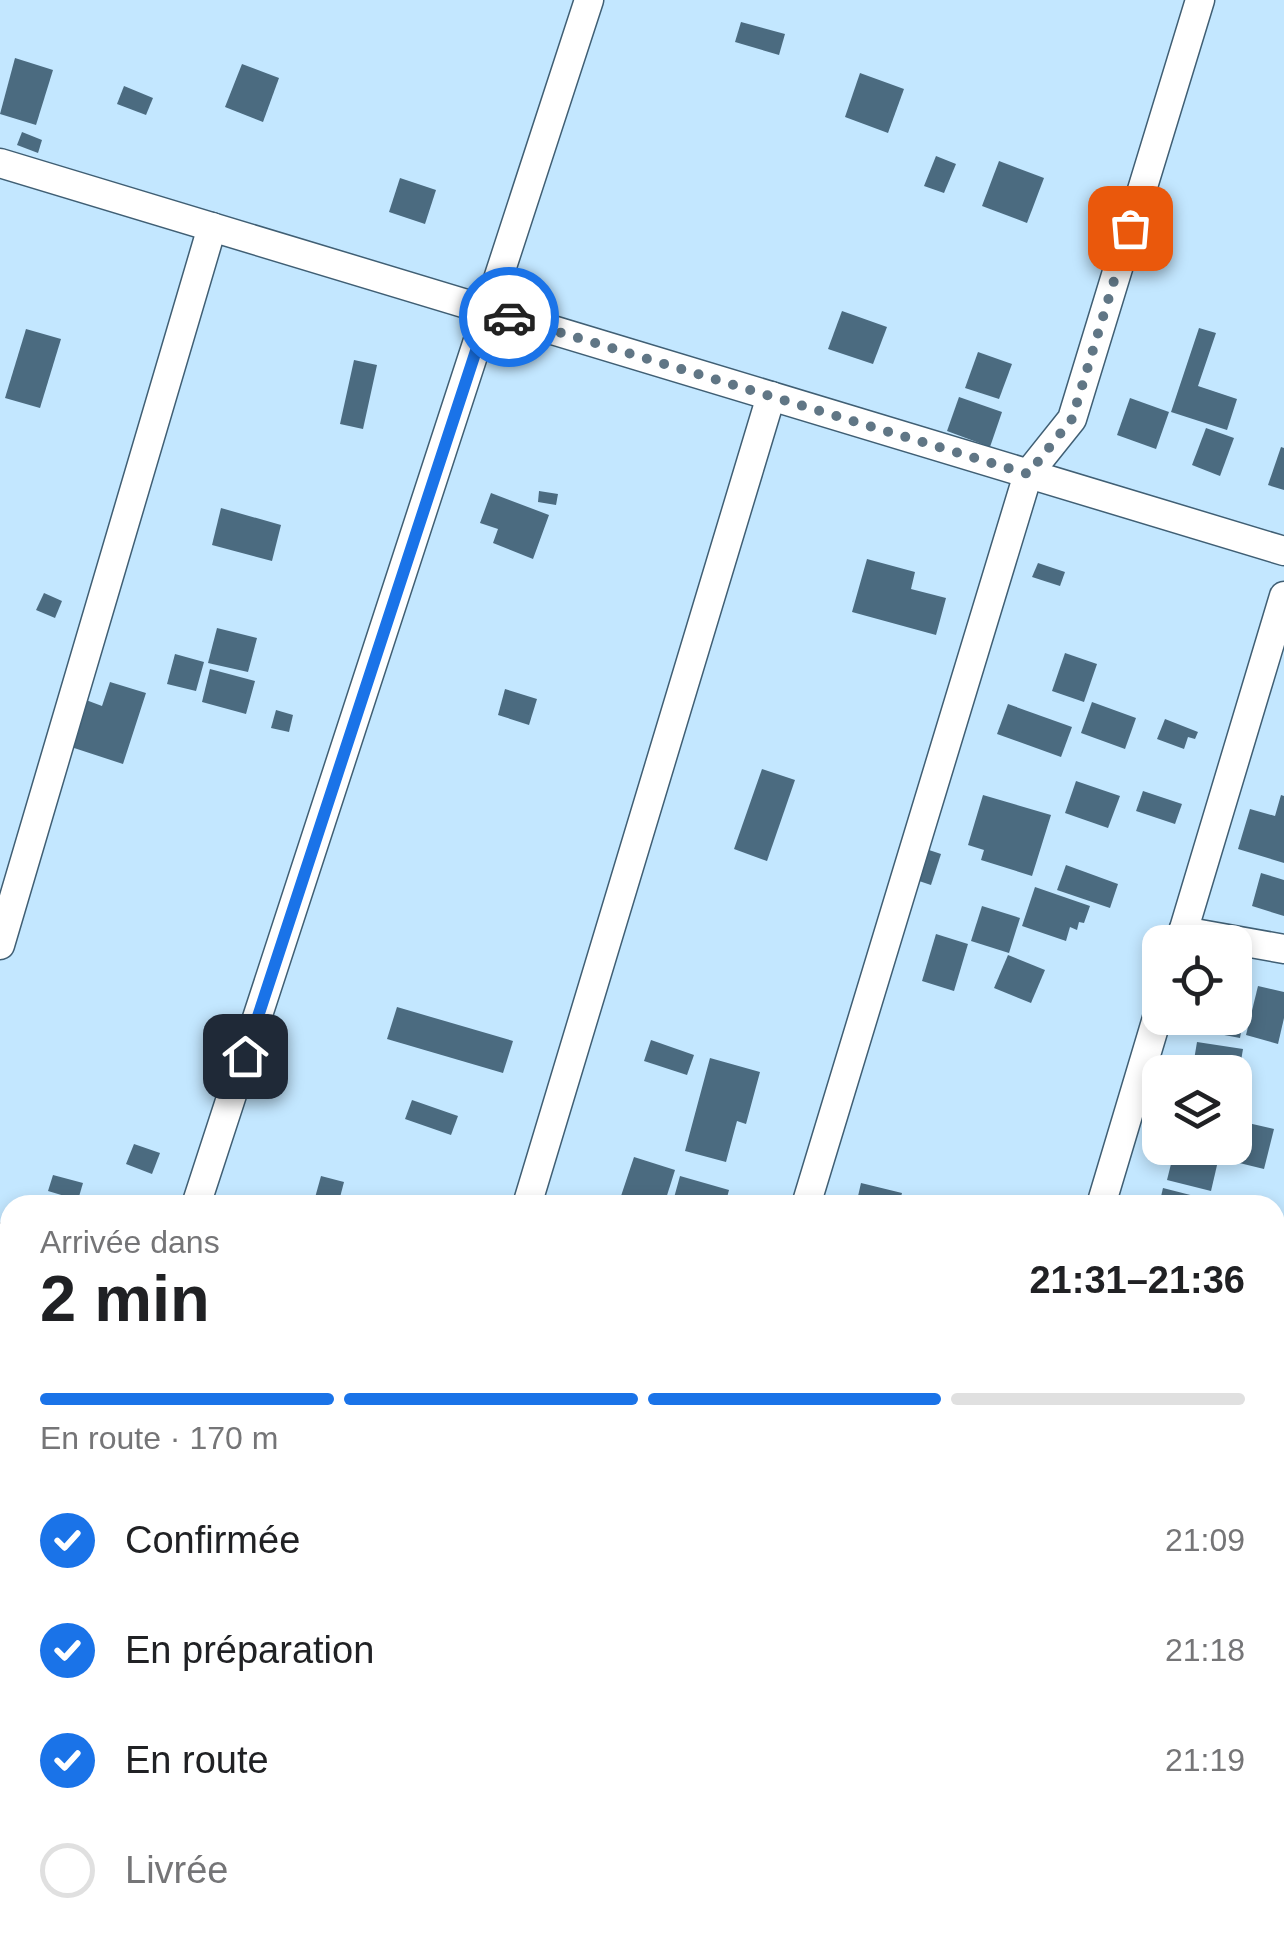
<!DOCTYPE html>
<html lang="fr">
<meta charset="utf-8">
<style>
:root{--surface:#fff;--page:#f2f2f2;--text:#202124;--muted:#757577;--line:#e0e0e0;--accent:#1a73e8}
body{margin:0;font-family:Helvetica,sans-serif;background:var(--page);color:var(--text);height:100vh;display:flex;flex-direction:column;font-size:38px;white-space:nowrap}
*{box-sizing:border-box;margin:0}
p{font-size:32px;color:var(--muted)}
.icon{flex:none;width:55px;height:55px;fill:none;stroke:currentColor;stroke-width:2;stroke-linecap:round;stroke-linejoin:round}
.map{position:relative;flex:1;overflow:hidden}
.side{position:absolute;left:0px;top:1195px;width:1285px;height:752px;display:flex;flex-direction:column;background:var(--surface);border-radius:30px 30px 0 0;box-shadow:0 5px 15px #0003}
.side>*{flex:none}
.controls{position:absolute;left:1142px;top:925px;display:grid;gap:20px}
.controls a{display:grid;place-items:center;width:110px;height:110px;border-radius:20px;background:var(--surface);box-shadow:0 5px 15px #0003;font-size:50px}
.pin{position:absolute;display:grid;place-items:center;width:85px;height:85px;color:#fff;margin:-42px;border-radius:20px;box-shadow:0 5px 15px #0006}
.courier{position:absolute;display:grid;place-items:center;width:100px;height:100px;margin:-50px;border:8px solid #1a73e8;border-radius:50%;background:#fff;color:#222;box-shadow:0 2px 12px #0007}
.headline em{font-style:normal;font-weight:700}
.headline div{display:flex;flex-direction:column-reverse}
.headline{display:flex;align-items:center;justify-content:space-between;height:170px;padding:0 40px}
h1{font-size:65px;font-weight:700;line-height:75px}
.bar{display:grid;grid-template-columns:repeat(4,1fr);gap:15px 10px;align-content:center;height:120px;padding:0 40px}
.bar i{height:12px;border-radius:8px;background:var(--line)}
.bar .current{background:var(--accent)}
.bar p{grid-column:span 4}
ol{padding:0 40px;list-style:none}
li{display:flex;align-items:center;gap:30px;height:110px}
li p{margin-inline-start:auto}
li .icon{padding:10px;border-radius:50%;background:var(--accent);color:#fff;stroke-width:4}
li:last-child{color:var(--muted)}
li i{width:55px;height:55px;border:5px solid var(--line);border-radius:50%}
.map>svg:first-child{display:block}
.building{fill:#4b6b80}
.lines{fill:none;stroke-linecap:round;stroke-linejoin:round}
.minor-casing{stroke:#405f74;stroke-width:31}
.minor{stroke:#fff;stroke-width:28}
.done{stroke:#607685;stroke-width:10;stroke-dasharray:0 18}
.route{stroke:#1a73e8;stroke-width:12}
</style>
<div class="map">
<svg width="1284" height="1946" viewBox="0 0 1284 1946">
<rect width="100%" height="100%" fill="#c3e7ff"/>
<g class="building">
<path d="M741 22 785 34 779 55 735 42Z"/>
<path d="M15 58 53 70 36 125 0 114Z"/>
<path d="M242 64 279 78 263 122 225 107Z"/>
<path d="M860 73 904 89 888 133 845 117Z"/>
<path d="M124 86 153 98 146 115 117 104Z"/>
<path d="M22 132 42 140 38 153 17 145Z"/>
<path d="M936 156 956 164 944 193 924 186Z"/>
<path d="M999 161 1044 178 1027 223 982 206Z"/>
<path d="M400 178 436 190 425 224 389 212Z"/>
<path d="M842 311 887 327 873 364 828 349Z"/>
<path d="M1199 328 1216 333 1198 386 1237 399 1227 430 1171 412Z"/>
<path d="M26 329 61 339 40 408 5 398Z"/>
<path d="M978 352 1012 364 999 399 965 388Z"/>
<path d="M354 360 377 365 363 429 340 424Z"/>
<path d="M959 397 1002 412 990 447 947 431Z"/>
<path d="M1130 398 1169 412 1156 449 1117 435Z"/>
<path d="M1206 428 1234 438 1220 476 1192 465Z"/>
<path d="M1281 447 1284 448V490L1268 485Z"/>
<path d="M539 491 558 494 556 505 538 502Z"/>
<path d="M491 493 549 515 533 559 493 543 498 529 480 523Z"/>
<path d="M221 508 281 525 272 561 212 545Z"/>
<path d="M867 559 915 572 911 589 946 598 936 635 852 612Z"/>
<path d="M1038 563 1065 572 1060 586 1032 577Z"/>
<path d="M44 593 62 601 55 618 36 610Z"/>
<path d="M217 628 257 638 248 672 208 663Z"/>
<path d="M1065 653 1097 664 1084 702 1052 691Z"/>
<path d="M175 654 204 662 196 691 167 684Z"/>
<path d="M210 669 255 681 246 714 202 702Z"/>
<path d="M110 682 146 693 123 764 71 747 86 700 102 706Z"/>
<path d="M505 689 537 699 529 725 498 715Z"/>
<path d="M1092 702 1136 718 1125 749 1081 733Z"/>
<path d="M1008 704 1072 727 1061 757 997 734Z"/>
<path d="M276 710 293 715 289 732 271 728Z"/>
<path d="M1165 719 1198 732 1195 739 1188 737 1184 749 1157 739Z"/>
<path d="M762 769 795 780 767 861 734 849Z"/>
<path d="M1076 781 1120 796 1108 828 1065 813Z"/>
<path d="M1143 791 1182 804 1175 824 1136 811Z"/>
<path d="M983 795 1051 815 1032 876 981 860 984 850 968 845Z"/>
<path d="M1281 795 1284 796V863L1238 849 1250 809 1275 816Z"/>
<path d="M920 847 941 854 931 885 910 878Z"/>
<path d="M1066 865 1118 884 1110 908 1057 890Z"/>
<path d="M1261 873 1284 880V916L1252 906Z"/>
<path d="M1035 887 1090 906 1084 923 1079 922 1077 930 1070 927 1066 941 1022 926Z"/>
<path d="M982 906 1020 918 1009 953 971 941Z"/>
<path d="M936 934 968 944 954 991 922 981Z"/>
<path d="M1008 955 1045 970 1031 1003 994 988Z"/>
<path d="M1258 986 1284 992V1018L1278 1044 1246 1035Z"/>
<path d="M1235 988 1249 991 1240 1038 1198 1030 1200 1018H1235Z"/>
<path d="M397 1007 513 1041 503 1073 387 1039Z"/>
<path d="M651 1040 694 1055 687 1075 644 1061Z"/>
<path d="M1197 1042 1243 1049 1237 1085 1235 1072H1176L1177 1064 1193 1066Z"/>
<path d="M710 1058 760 1072 746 1124 737 1121 726 1162 685 1151Z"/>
<path d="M412 1100 458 1116 451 1135 405 1119Z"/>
<path d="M1235 1120 1274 1129 1264 1169 1223 1159 1226 1148H1235Z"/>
<path d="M134 1144 160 1153 152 1174 126 1164Z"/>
<path d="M1175 1148H1221L1211 1191 1167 1180Z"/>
<path d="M634 1157 675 1170 664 1205 619 1202Z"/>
<path d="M53 1175 83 1183 78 1200 48 1191Z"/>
<path d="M321 1176 344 1182 338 1205H313Z"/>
<path d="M680 1176 729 1190 725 1205H672Z"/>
<path d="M861 1183 902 1193 899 1205H856Z"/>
<path d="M1163 1188 1210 1200 1209 1205H1159Z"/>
<path d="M1275 1572 1284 1574V1601L1275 1600Z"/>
<path d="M1275 1632 1283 1633 1277 1673H1275Z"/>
<path d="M1002 1938H1050L1047 1946H999Z"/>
<path d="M1183 1938H1203L1200 1946 1180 1945Z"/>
</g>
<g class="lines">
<g class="minor-casing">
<g id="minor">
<path d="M0 163 1284 551"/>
<path d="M1183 931 1284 949"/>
<path d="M1180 942 1284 596"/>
<path d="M0 945 212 227"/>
<path d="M196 1205 589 0"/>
<path d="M527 1205 771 396"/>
<path d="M806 1205 1028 474 1072 419 1200 0"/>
<path d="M1101 1205 1160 1008"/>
<path d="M0 1238 10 1241"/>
<path d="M1275 1287 1284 1289"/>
<path d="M1275 1439 1284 1401"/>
<path d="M0 1579 10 1582"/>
<path d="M1275 1709 1284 1711"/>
<path d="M0 1843 10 1808"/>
<path d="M1275 1872 1284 1844"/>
<path d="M0 1899 10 1902"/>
<path d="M122 1938 149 1946"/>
<path d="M303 1946 306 1938"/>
<path d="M581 1946 584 1938"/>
<path d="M879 1946 882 1938"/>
<path d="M1252 1946 1254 1938"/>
</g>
</g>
<use href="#minor" class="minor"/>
</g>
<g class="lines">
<path class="done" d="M509 317 1028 474 1072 419 1130 228"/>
<path class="route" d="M245 1056 489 311 509 317"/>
</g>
</svg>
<div class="controls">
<a><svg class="icon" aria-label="locate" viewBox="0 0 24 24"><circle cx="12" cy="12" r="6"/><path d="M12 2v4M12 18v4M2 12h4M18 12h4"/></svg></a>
<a><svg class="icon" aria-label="layers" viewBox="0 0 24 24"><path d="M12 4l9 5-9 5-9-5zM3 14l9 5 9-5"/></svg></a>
</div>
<div class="pin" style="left:1130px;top:228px;background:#ea580c"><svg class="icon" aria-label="bag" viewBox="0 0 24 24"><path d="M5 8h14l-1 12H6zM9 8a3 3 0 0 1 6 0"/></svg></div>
<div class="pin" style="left:245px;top:1056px;background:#1f2937"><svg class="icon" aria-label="home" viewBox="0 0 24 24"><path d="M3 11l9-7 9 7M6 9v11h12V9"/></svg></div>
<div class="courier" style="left:509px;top:317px"><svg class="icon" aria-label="car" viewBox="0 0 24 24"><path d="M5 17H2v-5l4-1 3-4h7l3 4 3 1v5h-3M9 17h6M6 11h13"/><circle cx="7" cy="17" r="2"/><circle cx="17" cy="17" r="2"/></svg></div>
<section class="side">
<div class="headline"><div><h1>2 min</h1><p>Arrivée dans</p></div><em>21:31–21:36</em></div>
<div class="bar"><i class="current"></i><i class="current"></i><i class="current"></i><i></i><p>En route · 170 m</p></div>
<ol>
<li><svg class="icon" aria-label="check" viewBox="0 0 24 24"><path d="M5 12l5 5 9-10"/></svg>Confirmée<p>21:09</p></li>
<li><svg class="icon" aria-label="check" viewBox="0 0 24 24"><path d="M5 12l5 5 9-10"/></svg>En préparation<p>21:18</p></li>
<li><svg class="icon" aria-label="check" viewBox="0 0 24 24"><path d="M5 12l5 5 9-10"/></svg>En route<p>21:19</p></li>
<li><i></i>Livrée</li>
</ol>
</section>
</div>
